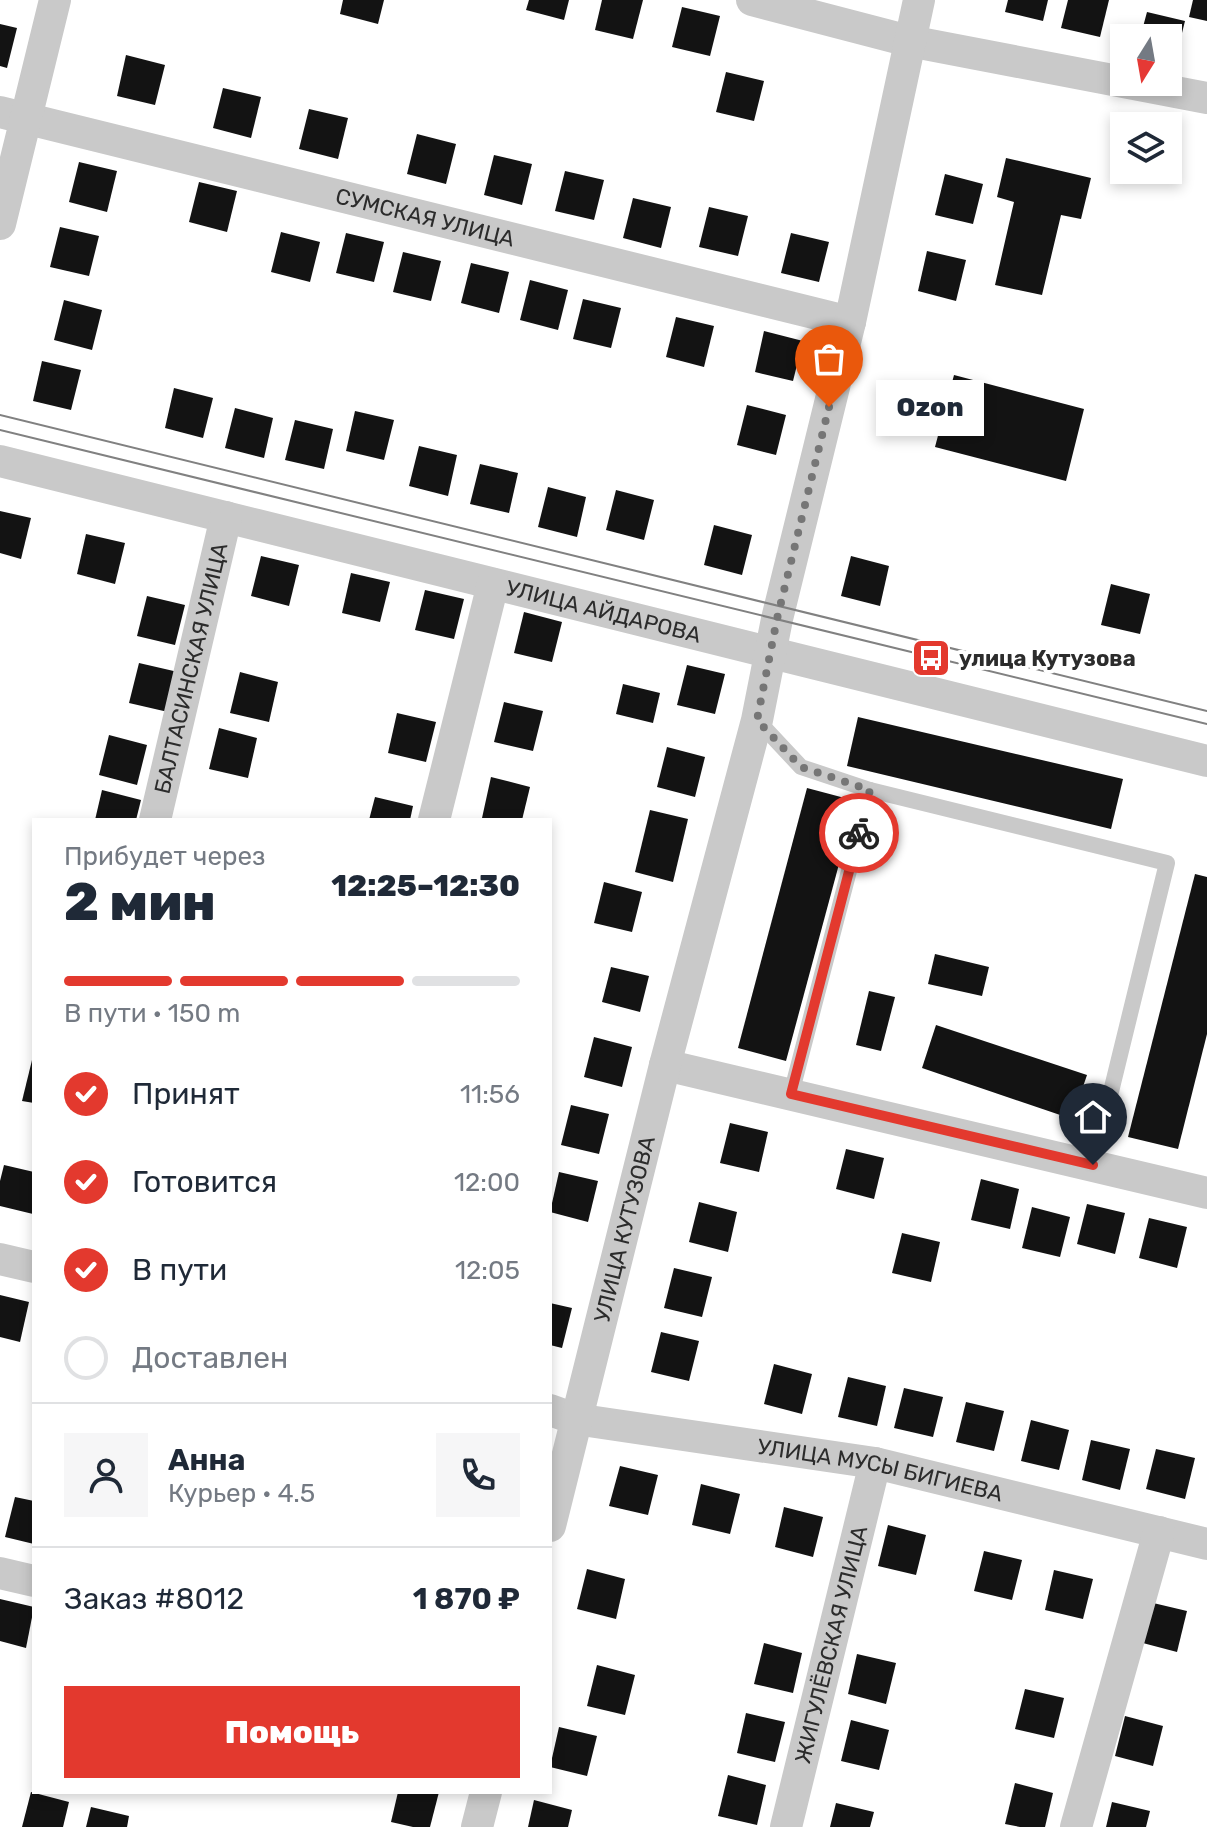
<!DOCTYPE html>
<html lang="ru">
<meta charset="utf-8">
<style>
:root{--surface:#fff;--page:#f6f6f7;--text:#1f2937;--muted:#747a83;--line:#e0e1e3;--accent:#e3392e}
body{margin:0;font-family:Rubik,sans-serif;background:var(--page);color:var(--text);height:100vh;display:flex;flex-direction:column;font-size:30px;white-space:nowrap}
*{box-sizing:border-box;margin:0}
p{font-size:26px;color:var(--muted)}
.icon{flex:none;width:44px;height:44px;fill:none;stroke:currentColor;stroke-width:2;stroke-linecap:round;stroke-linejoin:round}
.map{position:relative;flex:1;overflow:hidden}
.side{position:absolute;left:32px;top:818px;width:520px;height:976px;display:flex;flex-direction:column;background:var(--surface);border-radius:0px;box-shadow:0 4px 12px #0003}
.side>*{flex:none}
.needle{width:52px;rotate:191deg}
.buttons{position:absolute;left:1110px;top:24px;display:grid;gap:16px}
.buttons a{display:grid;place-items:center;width:72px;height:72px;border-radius:0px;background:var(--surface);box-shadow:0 4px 12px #0003;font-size:40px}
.pin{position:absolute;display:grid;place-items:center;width:68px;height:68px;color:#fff;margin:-82px -34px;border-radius:50% 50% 50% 0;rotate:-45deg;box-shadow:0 0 8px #0007}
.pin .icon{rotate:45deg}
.courier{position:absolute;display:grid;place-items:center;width:80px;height:80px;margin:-40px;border:6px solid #e3392e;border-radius:50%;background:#fff;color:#222;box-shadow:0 2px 10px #0007}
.bubble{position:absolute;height:56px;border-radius:0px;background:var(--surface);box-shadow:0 4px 12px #0003;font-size:26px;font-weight:800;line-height:56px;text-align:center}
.head em{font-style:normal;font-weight:800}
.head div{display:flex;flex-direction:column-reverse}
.head{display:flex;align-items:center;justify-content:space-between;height:136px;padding:0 32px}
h1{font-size:52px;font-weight:800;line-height:60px}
.bar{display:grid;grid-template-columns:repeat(4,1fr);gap:12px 8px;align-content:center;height:96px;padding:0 32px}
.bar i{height:10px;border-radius:6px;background:var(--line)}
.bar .current{background:var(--accent)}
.bar p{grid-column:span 4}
.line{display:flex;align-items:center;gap:20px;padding:0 32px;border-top:2px solid var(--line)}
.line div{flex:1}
.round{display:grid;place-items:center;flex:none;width:84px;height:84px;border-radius:0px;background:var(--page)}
ol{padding:0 32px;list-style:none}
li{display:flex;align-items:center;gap:24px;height:88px}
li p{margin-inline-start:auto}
li .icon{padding:8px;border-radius:50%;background:var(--accent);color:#fff;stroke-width:4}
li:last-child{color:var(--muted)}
li i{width:44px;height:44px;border:4px solid var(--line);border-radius:50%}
.button{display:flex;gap:16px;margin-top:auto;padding:16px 32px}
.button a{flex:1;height:92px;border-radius:0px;background:var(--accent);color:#fff;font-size:32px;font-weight:800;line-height:92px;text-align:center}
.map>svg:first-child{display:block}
.building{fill:#131313}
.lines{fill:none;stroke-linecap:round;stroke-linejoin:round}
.service{stroke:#c9c9c9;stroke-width:16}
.minor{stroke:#c9c9c9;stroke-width:32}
.tram{stroke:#818181;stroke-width:2}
.done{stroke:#767676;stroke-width:8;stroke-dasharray:0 14.4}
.route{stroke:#e3392e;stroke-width:10}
.labels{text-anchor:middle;stroke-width:8;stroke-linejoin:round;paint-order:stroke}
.street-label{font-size:22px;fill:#2c2c2c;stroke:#fff}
.poi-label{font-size:22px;font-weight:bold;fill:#2c2c2c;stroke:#fff;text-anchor:start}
</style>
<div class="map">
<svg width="1207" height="1827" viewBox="0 0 1207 1827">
<rect width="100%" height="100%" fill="#fff"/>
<g class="building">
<path d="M343 0H384L378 24 340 14Z"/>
<path d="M529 0H569L564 20 526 10Z"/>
<path d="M602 0H643L633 39 595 30Z"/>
<path d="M1008 0H1048L1043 21 1005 12Z"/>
<path d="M1068 0H1109L1100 37 1061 28Z"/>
<path d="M1193 0H1207V21L1189 17Z"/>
<path d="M682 7 720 16 710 56 672 47Z"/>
<path d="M1147 12 1185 21 1175 61 1168 60V38H1140Z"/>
<path d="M0 24 17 28 7 68 0 66Z"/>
<path d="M126 55 165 65 155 105 117 96Z"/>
<path d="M726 72 764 81 754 121 716 112Z"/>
<path d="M223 88 261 97 251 138 213 128Z"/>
<path d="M309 109 348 118 338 159 299 149Z"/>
<path d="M417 134 456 144 446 184 407 174Z"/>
<path d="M494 155 532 164 522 205 484 195Z"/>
<path d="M1006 158 1091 178 1081 219 1061 215 1042 295 995 285 1014 202 997 197Z"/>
<path d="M79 162 117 171 107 212 69 202Z"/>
<path d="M565 171 604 180 594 220 555 211Z"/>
<path d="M945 174 983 184 973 224 935 215Z"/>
<path d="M199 182 237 191 227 232 189 222Z"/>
<path d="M633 198 671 207 661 248 623 238Z"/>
<path d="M709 207 748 216 738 256 699 247Z"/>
<path d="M60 227 99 236 89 276 50 267Z"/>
<path d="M281 232 320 242 310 282 271 272Z"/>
<path d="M346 233 384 242 374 282 336 273Z"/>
<path d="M791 233 829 242 819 282 781 273Z"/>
<path d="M927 251 966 260 956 301 918 291Z"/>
<path d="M403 252 441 261 431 301 393 292Z"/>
<path d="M471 263 509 272 499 313 461 303Z"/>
<path d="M530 280 568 290 558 330 520 320Z"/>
<path d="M583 299 621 308 611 348 573 339Z"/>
<path d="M64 300 102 310 92 350 54 340Z"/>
<path d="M676 317 714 326 704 367 666 357Z"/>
<path d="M764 331 803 341 793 381 755 372Z"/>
<path d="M42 361 81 370 71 410 33 401Z"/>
<path d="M954 375 1084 409 1066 481 935 447Z"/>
<path d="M174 388 213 398 203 438 165 428Z"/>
<path d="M747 405 786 415 776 455 737 445Z"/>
<path d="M235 408 273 418 264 458 225 448Z"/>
<path d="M355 411 394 420 384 460 346 451Z"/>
<path d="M295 420 333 429 324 469 285 460Z"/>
<path d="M419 446 457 455 448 496 409 486Z"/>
<path d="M480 464 518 473 509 513 470 504Z"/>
<path d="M548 487 586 497 577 537 538 527Z"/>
<path d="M616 490 654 500 644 540 606 530Z"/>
<path d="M0 511 31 518 21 559 0 553Z"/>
<path d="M714 525 752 535 742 575 704 565Z"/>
<path d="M86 534 125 543 115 584 77 574Z"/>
<path d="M261 556 299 565 289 606 251 596Z"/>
<path d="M851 556 889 566 880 606 841 596Z"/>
<path d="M351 573 390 582 380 622 342 613Z"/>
<path d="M1111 584 1150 594 1140 634 1101 625Z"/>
<path d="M425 590 464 599 454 639 415 630Z"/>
<path d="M147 596 185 605 175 645 137 636Z"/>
<path d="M524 612 562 622 552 662 514 653Z"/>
<path d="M139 663 178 672 168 712 129 703Z"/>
<path d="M687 665 725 674 715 714 677 705Z"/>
<path d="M240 672 278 682 269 722 230 713Z"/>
<path d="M623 684 660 693 653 723 616 714Z"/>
<path d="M504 702 543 711 533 751 494 742Z"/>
<path d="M397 713 436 722 426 762 388 753Z"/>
<path d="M858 717 1123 779 1111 829 847 766Z"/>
<path d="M219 728 257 738 248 778 209 769Z"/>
<path d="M109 735 147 745 137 785 99 775Z"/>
<path d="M667 747 705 757 695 797 657 787Z"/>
<path d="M491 777 530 787 522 820 482 818Z"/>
<path d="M807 788 856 801 786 1061 738 1048Z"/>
<path d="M102 790 141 800 136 820H95Z"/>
<path d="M375 797 413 806 410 820H369Z"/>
<path d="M650 810 688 819 673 882 635 872Z"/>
<path d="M1195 874 1207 877V1034L1178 1149 1128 1137Z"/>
<path d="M604 882 642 892 632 932 594 923Z"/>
<path d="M935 954 989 967 982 996 928 984Z"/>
<path d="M611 967 649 976 640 1012 602 1002Z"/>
<path d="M869 991 895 997 881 1051 856 1045Z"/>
<path d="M936 1025 1087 1075 1072 1119 922 1068Z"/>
<path d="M594 1037 632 1047 622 1087 584 1077Z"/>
<path d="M33 1056H34V1103L22 1101Z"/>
<path d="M571 1105 609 1114 599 1154 561 1145Z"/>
<path d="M730 1123 768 1132 759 1172 720 1163Z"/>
<path d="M846 1149 884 1158 874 1199 836 1189Z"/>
<path d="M4 1165 34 1172 33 1214 0 1206V1181Z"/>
<path d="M559 1172 598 1181 588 1222 550 1212Z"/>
<path d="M981 1179 1019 1189 1010 1229 971 1220Z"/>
<path d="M699 1202 737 1212 728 1252 689 1242Z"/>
<path d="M1087 1204 1125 1213 1115 1254 1077 1244Z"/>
<path d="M1032 1207 1070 1217 1060 1257 1022 1248Z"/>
<path d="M1149 1218 1187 1227 1177 1268 1139 1258Z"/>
<path d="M902 1233 940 1242 931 1282 892 1273Z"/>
<path d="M674 1268 712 1277 702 1317 664 1308Z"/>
<path d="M0 1295 29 1302 20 1342 0 1337Z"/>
<path d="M550 1303 572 1308 562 1348 550 1345Z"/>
<path d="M661 1332 699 1341 689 1381 651 1372Z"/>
<path d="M774 1364 812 1374 802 1414 764 1404Z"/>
<path d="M848 1377 886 1386 877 1426 838 1417Z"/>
<path d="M904 1388 943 1397 933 1437 894 1428Z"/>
<path d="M966 1402 1004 1411 994 1451 956 1442Z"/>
<path d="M1031 1420 1069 1430 1059 1470 1021 1461Z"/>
<path d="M1091 1440 1130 1449 1120 1490 1082 1480Z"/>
<path d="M1156 1449 1195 1458 1185 1499 1146 1489Z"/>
<path d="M620 1466 658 1475 648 1515 609 1506Z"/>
<path d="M701 1484 740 1494 730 1534 692 1525Z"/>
<path d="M15 1497 34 1501V1544L5 1537Z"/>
<path d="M784 1507 823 1517 813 1557 775 1547Z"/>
<path d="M888 1525 926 1535 916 1575 878 1566Z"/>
<path d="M984 1551 1022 1560 1012 1600 974 1591Z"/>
<path d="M587 1569 625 1579 616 1619 577 1609Z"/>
<path d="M1054 1570 1093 1579 1083 1619 1045 1610Z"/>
<path d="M0 1599 34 1607 26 1648 0 1641Z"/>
<path d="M1149 1602 1187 1611 1177 1652 1139 1642Z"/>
<path d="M764 1643 802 1653 793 1693 754 1684Z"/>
<path d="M857 1654 896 1663 886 1704 848 1694Z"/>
<path d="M597 1665 635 1675 625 1715 587 1706Z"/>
<path d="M1025 1689 1064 1698 1054 1738 1015 1729Z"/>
<path d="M746 1713 785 1722 775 1762 737 1753Z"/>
<path d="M1125 1716 1163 1726 1153 1766 1115 1756Z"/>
<path d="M851 1720 889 1730 879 1770 841 1761Z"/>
<path d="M559 1727 597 1736 587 1776 550 1767Z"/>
<path d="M728 1775 766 1785 757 1825 718 1816Z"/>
<path d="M1015 1783 1053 1793 1045 1827H1020L1005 1824Z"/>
<path d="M31 1792 69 1802 63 1827H22Z"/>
<path d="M398 1792H439L430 1827H413L391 1822Z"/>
<path d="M534 1800 572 1810 568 1827H528Z"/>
<path d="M1112 1802 1150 1811 1146 1827H1106Z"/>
<path d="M836 1803 874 1812 870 1827H830Z"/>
<path d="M91 1807 129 1816 127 1827H86Z"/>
</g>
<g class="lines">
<g class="service">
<path d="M757 720 801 767 870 790 1167 863 1093 1165"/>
<path d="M791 1094 870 790"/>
</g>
<g class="minor">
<path d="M752 0 909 41 1207 98"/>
<path id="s1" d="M0 112 850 322"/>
<path d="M0 224 55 0"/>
<path id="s2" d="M0 461 1207 761"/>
<path id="s3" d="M155 820 226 517"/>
<path d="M434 820 493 584"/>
<path d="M665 1065 1207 1193"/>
<path d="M0 1259 34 1267"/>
<path id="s4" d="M550 1410 575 1419 875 1463 1207 1544"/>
<path id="s5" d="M550 1526 665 1065 757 720 777 619 850 322 919 0"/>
<path d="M0 1573 34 1581"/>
<path d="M477 1827 486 1792"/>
<path id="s6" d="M786 1827 875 1463"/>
<path d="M1076 1827 1159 1532"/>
</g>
<g class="tram">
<path d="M0 415 1207 711"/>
<path d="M0 430 1207 724"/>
</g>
</g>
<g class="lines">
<path class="done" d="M829 407 777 619 757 720 801 767 870 790 859 833"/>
<path class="route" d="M859 833 791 1094 1093 1165"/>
</g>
<defs>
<g id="bus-square" transform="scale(2)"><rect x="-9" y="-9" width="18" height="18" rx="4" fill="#e3392e" stroke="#fff"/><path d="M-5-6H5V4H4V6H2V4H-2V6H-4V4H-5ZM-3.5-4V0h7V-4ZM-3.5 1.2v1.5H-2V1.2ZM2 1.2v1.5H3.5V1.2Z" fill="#fff"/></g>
</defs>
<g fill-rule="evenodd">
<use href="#bus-square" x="931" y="658"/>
</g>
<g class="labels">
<g class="street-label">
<text dy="8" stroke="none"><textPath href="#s1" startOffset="438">СУМСКАЯ УЛИЦА</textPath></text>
<text dy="8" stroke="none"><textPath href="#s2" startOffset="622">УЛИЦА АЙДАРОВА</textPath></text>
<text dy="8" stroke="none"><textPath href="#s3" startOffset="156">БАЛТАСИНСКАЯ УЛИЦА</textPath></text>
<text dy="8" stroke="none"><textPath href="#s5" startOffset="306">УЛИЦА КУТУЗОВА</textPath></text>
<text dy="8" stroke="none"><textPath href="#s4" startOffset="336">УЛИЦА МУСЫ БИГИЕВА</textPath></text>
<text dy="8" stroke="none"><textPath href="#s6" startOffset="188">ЖИГУЛЁВСКАЯ УЛИЦА</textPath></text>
</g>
<g class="poi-label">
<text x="959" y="666">улица Кутузова</text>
</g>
</g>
</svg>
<div class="buttons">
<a><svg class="needle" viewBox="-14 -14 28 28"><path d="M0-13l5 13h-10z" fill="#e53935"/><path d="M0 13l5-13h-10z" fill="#747a83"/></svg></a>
<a><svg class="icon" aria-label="layers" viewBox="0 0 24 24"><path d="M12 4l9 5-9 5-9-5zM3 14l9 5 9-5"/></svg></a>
</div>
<div class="pin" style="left:829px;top:407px;background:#ea580c"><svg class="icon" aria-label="bag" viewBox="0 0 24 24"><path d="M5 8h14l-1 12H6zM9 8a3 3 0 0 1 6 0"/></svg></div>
<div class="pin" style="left:1093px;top:1165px;background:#1f2937"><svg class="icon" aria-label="home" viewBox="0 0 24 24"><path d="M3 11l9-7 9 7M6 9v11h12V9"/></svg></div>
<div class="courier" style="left:859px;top:833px"><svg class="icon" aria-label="bike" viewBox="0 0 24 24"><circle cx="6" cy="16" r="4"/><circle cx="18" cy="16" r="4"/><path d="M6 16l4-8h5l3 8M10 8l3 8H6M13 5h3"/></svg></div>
<div class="bubble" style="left:876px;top:380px;width:108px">Ozon</div>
<section class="side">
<div class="head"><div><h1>2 мин</h1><p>Прибудет через</p></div><em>12:25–12:30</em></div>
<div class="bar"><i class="current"></i><i class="current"></i><i class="current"></i><i></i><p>В пути · 150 m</p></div>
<ol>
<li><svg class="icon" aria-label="check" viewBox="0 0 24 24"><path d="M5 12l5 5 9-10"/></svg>Принят<p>11:56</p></li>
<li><svg class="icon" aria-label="check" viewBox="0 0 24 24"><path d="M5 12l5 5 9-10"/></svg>Готовится<p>12:00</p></li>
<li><svg class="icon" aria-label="check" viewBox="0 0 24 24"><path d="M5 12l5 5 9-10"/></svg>В пути<p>12:05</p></li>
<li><i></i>Доставлен</li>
</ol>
<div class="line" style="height:144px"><a class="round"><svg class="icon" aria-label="person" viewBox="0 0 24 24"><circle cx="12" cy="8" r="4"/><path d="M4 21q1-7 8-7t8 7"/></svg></a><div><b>Анна</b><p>Курьер · 4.5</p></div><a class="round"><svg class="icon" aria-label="phone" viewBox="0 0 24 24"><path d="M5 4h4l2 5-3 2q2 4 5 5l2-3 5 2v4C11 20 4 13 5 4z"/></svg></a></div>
<div class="line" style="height:104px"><div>Заказ #8012</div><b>1 870 ₽</b></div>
<div class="button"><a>Помощь</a></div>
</section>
</div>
